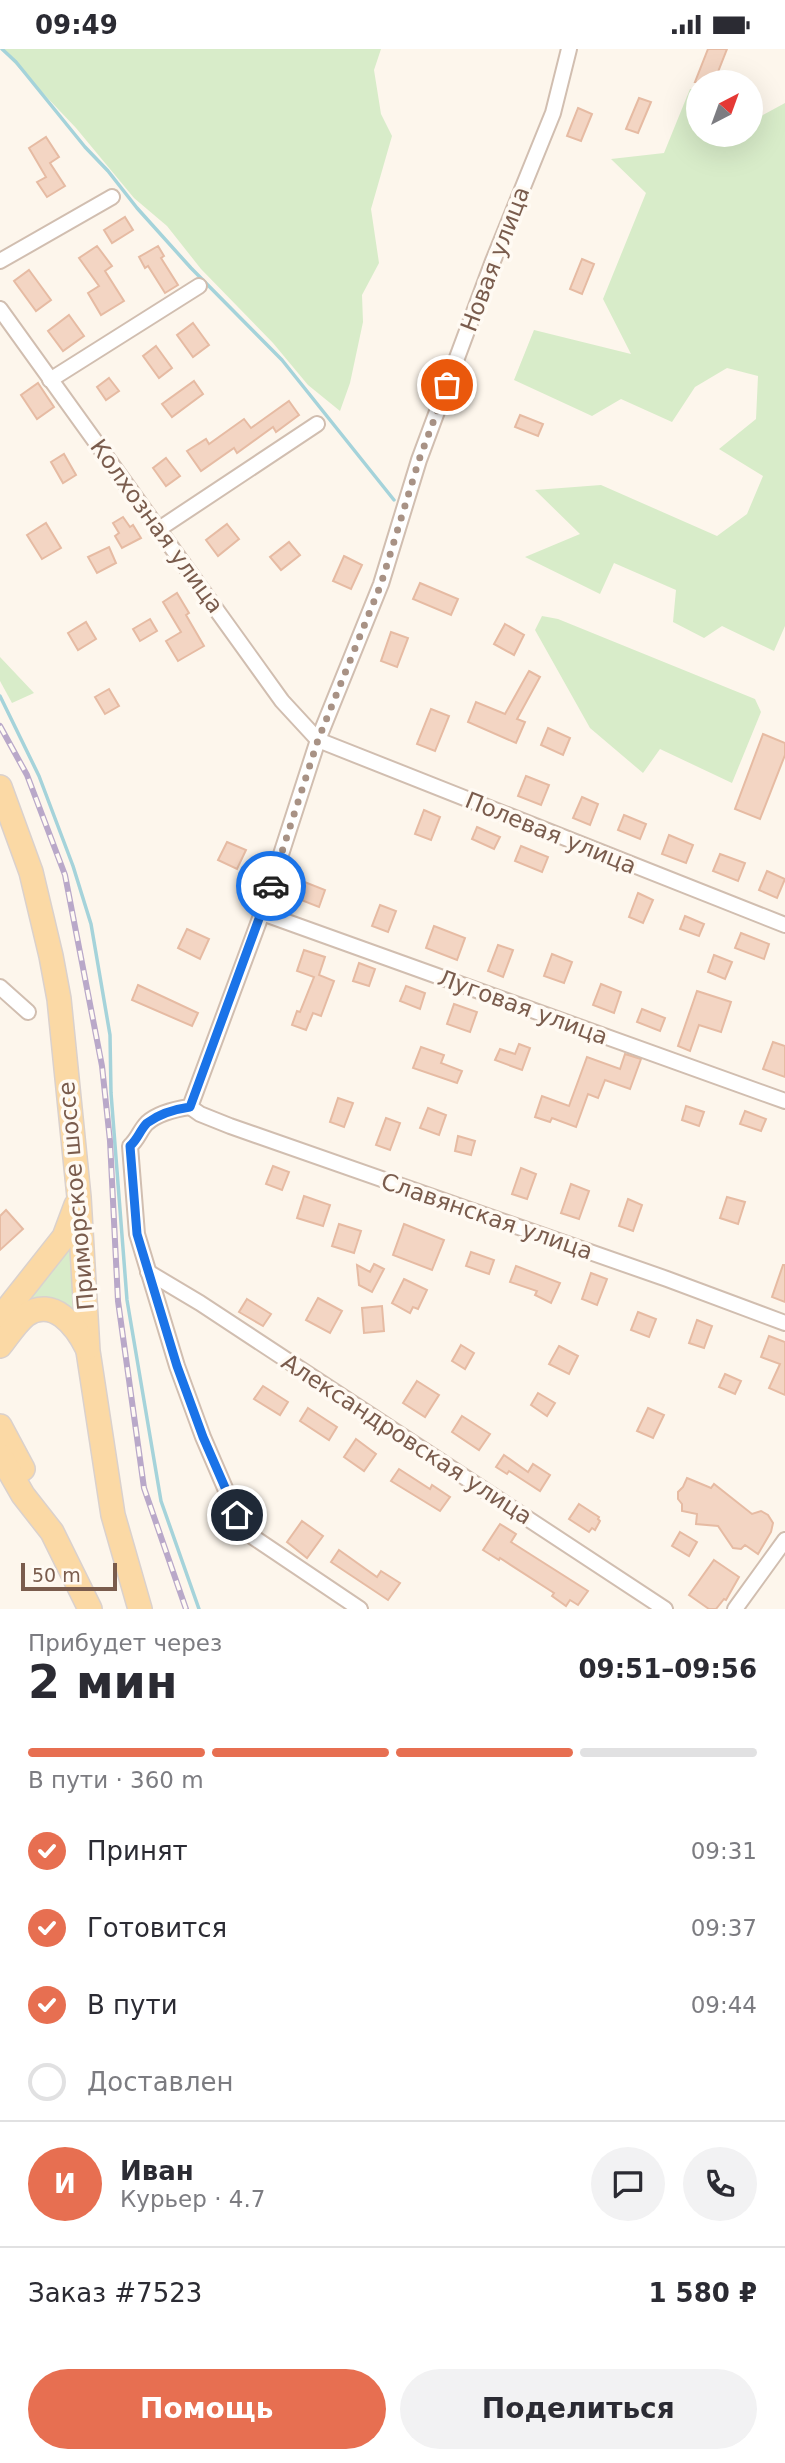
<!DOCTYPE html>
<html lang="ru">
<meta charset="utf-8">
<style>
:root{--surface:#fff;--page:#f2f2f3;--text:#2b2b33;--muted:#7c7c81;--line:#e1e1e2;--accent:#e76f51}
body{margin:0;font-family:"DejaVu Sans",sans-serif;background:var(--page);color:var(--text);height:100vh;display:flex;flex-direction:column;font-size:26px;white-space:nowrap}
*{box-sizing:border-box;margin:0}
p{font-size:23px;color:var(--muted)}
.icon{flex:none;width:38px;height:38px;fill:none;stroke:currentColor;stroke-width:2;stroke-linecap:round;stroke-linejoin:round}
.map{position:relative;height:1560px;overflow:hidden}
.side{display:flex;flex-direction:column;background:var(--surface);flex:1}
.side>*{flex:none}
.needle{width:46px;rotate:41deg}
.buttons{position:absolute;left:686px;top:21px;display:grid;gap:14px}
.buttons a{display:grid;place-items:center;width:77px;height:77px;border-radius:50%;background:var(--surface);box-shadow:0 7px 28px #0002;font-size:35px}
.scale{position:absolute;left:21px;bottom:18px;width:96px;box-sizing:border-box;padding-left:7px;border:4px solid #7a5c4d;border-top:0;font-size:19px;line-height:24px;white-space:nowrap;color:#7a5c4d;-webkit-text-stroke:5px #fffaf3;paint-order:stroke}
.pin{position:absolute;display:grid;place-items:center;width:60px;height:60px;color:#fff;margin:-30px;border:4px solid #fff;border-radius:50%;box-shadow:0 2px 7px #0007}
.courier{position:absolute;display:grid;place-items:center;width:70px;height:70px;margin:-35px;border:5px solid #1a73e8;border-radius:50%;background:#fff;color:#222;box-shadow:0 2px 9px #0007}
.head em{font-style:normal;font-weight:800}
.head div{display:flex;flex-direction:column-reverse}
.head{display:flex;align-items:center;justify-content:space-between;height:119px;padding:0 28px}
h1{font-size:46px;font-weight:800;line-height:52px}
.bar{display:grid;grid-template-columns:repeat(4,1fr);gap:10px 7px;align-content:center;height:84px;padding:0 28px}
.bar i{height:9px;border-radius:5px;background:var(--line)}
.bar .selected{background:var(--accent)}
.bar p{grid-column:span 4}
.line{display:flex;align-items:center;gap:18px;padding:0 28px;border-top:2px solid var(--line)}
.line div{flex:1}
.round{display:grid;place-items:center;flex:none;width:74px;height:74px;border-radius:37px;background:var(--page)}
ol{padding:0 28px;list-style:none}
li{display:flex;align-items:center;gap:21px;height:77px}
li p{margin-inline-start:auto}
li .icon{padding:7px;border-radius:50%;background:var(--accent);color:#fff;stroke-width:4}
li:last-child{color:var(--muted)}
li i{width:38px;height:38px;border:4px solid var(--line);border-radius:50%}
.cta{display:flex;gap:14px;margin-top:auto;padding:14px 28px}
.cta a{flex:1;height:80px;border-radius:42px;background:var(--accent);color:#fff;font-size:28px;font-weight:800;line-height:80px;text-align:center}
.cta a+a{background:var(--page);color:var(--text)}
.status{display:flex;justify-content:space-between;align-items:center;height:49px;padding:0 35px;background:var(--surface);direction:ltr}
.status svg{height:19px;fill:currentColor}
.map>svg:first-child{display:block}
.green{fill:#d8ecc9}
.lines{fill:none;stroke-linecap:round;stroke-linejoin:round}
.stream{stroke:#a5d3da;stroke-width:3.5}
.building{fill:#f3d5c3;stroke:#e6bba3;stroke-width:2}
.minor-casing{stroke:#d1beb0;stroke-width:18}
.primary-casing{stroke:#dad1cd;stroke-width:26}
.minor{stroke:#fff;stroke-width:14}
.primary{stroke:#fbd9a5;stroke-width:23}
.rail-casing{stroke:#b9a8c9;stroke-width:6}
.rail{stroke:#fffaf3;stroke-width:3.5;stroke-dasharray:10;stroke-linecap:butt}
.done{stroke:#a89285;stroke-width:7;stroke-dasharray:0 12.6}
.route{stroke:#1a73e8;stroke-width:9}
.labels{text-anchor:middle;stroke-width:7;stroke-linejoin:round;paint-order:stroke}
.street-label{font-size:23px;fill:#7a5c4d;stroke:#fffaf3}
</style>
<div class="status"><b>09:49</b><svg viewBox="0 0 49 12"><path d="M0 12V9h3v3zM5 12V6h3v6zM10 12V3h3v9zM15 12V0h3v12zM26 1h20v11H26zM47 4h2v5h-2z"/></svg></div>
<div class="map">
<svg width="785" height="1560" viewBox="0 0 785 1560">
<rect width="100%" height="100%" fill="#fdf6ec"/>
<g class="green">
<path d="M1 0H381L374 21 381 65 392 87 371 160 379 214 362 246 363 273 350 334 340 362 308 336 273 294 201 220 167 177 134 149 76 79Z"/>
<path d="M690 40H698V86H751V56L761 67 785 54V577L774 602 722 577 704 589 673 573 676 541 614 514 600 545 525 508 580 485 535 441 601 436 717 487 747 465 763 427 719 400 756 370 758 327 727 319 695 338 672 373 621 350 592 367 514 331 534 281 631 305 603 250 646 144 611 110 664 104Z"/>
<path d="M542 567 558 570 755 650 761 663 732 734 660 700 643 724 590 679 535 581Z"/>
<path d="M0 608 34 644 12 654 0 632Z"/>
<path d="M70 1190 74 1263 15 1267Z"/>
</g>
<g class="lines">
<g class="stream">
<path d="M2 0 16 13 85 98 108 122 137 159 191 219 282 311 394 451"/>
<path d="M0 647 39 727 73 817 91 875 110 986 111 1044 127 1251 161 1452 199 1560"/>
</g>
</g>
<g class="building">
<path d="M708 0H727L714 33H695Z"/>
<path d="M639 49 651 53 638 84 626 80Z"/>
<path d="M578 59 592 65 581 92 567 87Z"/>
<path d="M46 88 59 108 50 114 65 137 47 148 37 133 46 128 29 99Z"/>
<path d="M125 168 133 181 112 194 104 181Z"/>
<path d="M97 197 112 217 105 222 124 252 101 266 88 244 99 237 79 209Z"/>
<path d="M158 197 164 207 161 209 178 236 165 244 148 217 145 219 139 208Z"/>
<path d="M582 210 594 215 582 245 570 240Z"/>
<path d="M29 221 51 251 36 262 14 232Z"/>
<path d="M69 266 84 287 63 302 48 282Z"/>
<path d="M193 274 209 296 193 308 177 286Z"/>
<path d="M156 297 172 319 159 329 143 307Z"/>
<path d="M109 329 119 342 106 351 97 338Z"/>
<path d="M194 332 203 345 172 368 162 355Z"/>
<path d="M38 334 54 358 37 370 21 346Z"/>
<path d="M289 352 299 366 276 383 273 378 237 404 234 399 201 422 187 402 206 390 209 395 244 370 251 379Z"/>
<path d="M520 366 543 375 538 387 515 378Z"/>
<path d="M64 405 76 426 63 434 51 413Z"/>
<path d="M166 409 180 427 166 437 153 419Z"/>
<path d="M123 468 130 478 133 476 141 489 122 499 115 487 119 484 113 474Z"/>
<path d="M46 474 61 499 42 510 27 486Z"/>
<path d="M227 475 239 490 218 507 206 491Z"/>
<path d="M289 493 300 506 281 521 270 508Z"/>
<path d="M109 498 116 514 97 524 88 508Z"/>
<path d="M344 507 362 516 351 540 333 532Z"/>
<path d="M420 534 458 550 451 566 413 550Z"/>
<path d="M177 544 189 564 186 566 204 597 178 612 166 592 181 583 163 553Z"/>
<path d="M150 570 157 582 140 592 133 580Z"/>
<path d="M86 573 96 590 78 601 68 584Z"/>
<path d="M505 575 524 586 514 606 494 595Z"/>
<path d="M391 583 408 589 397 618 381 612Z"/>
<path d="M529 622 540 628 517 670 525 673 516 694 468 673 476 653 505 665Z"/>
<path d="M109 640 119 657 105 665 95 648Z"/>
<path d="M431 660 449 667 435 702 417 695Z"/>
<path d="M548 679 570 689 563 706 541 696Z"/>
<path d="M763 685 785 694V706L760 770 735 760Z"/>
<path d="M526 727 549 736 541 756 518 747Z"/>
<path d="M582 748 598 755 590 776 573 769Z"/>
<path d="M424 761 440 768 431 791 415 785Z"/>
<path d="M624 766 646 775 640 790 618 781Z"/>
<path d="M477 778 500 788 494 800 472 790Z"/>
<path d="M669 786 693 796 686 814 662 805Z"/>
<path d="M227 793 246 801 237 820 218 811Z"/>
<path d="M521 797 548 808 542 823 515 812Z"/>
<path d="M720 805 745 814 738 832 713 822Z"/>
<path d="M767 822 785 830 777 849 759 841Z"/>
<path d="M302 832 325 841 319 858 296 849Z"/>
<path d="M638 844 653 851 643 874 629 868Z"/>
<path d="M380 856 396 862 388 883 372 877Z"/>
<path d="M685 867 704 875 699 887 680 880Z"/>
<path d="M434 877 465 889 457 911 426 899Z"/>
<path d="M187 880 209 890 200 910 178 899Z"/>
<path d="M741 884 769 895 764 910 735 899Z"/>
<path d="M498 896 513 901 503 928 488 922Z"/>
<path d="M304 901 325 908 319 926 334 932 321 967 313 964 306 981 292 976 297 962 300 963 314 928 297 922Z"/>
<path d="M552 905 572 913 564 934 544 927Z"/>
<path d="M714 906 732 913 725 930 708 923Z"/>
<path d="M359 914 375 920 369 937 353 932Z"/>
<path d="M601 935 621 943 614 964 593 956Z"/>
<path d="M138 936 198 964 192 977 132 951Z"/>
<path d="M406 937 425 944 420 960 400 952Z"/>
<path d="M697 942 731 953 721 983 699 976 690 1002 678 997Z"/>
<path d="M454 955 477 963 470 983 447 975Z"/>
<path d="M642 960 665 969 660 982 637 973Z"/>
<path d="M773 993 785 997V1028L763 1020Z"/>
<path d="M519 995 530 999 522 1021 495 1011 500 1000 515 1005Z"/>
<path d="M421 998 444 1006 441 1014 462 1022 457 1034 413 1019Z"/>
<path d="M625 1005 641 1010 630 1040 605 1031 598 1049 588 1045 576 1078 552 1069 550 1073 535 1068 542 1047 569 1057 587 1008 620 1020Z"/>
<path d="M338 1049 353 1054 344 1078 330 1073Z"/>
<path d="M686 1057 704 1063 699 1077 682 1071Z"/>
<path d="M428 1059 446 1066 439 1086 420 1079Z"/>
<path d="M745 1062 766 1070 761 1082 740 1075Z"/>
<path d="M386 1069 400 1074 390 1101 376 1096Z"/>
<path d="M458 1087 475 1092 471 1106 455 1102Z"/>
<path d="M273 1117 289 1123 282 1141 266 1135Z"/>
<path d="M521 1119 536 1125 527 1150 512 1145Z"/>
<path d="M571 1135 589 1142 579 1170 561 1164Z"/>
<path d="M304 1147 330 1156 323 1177 297 1169Z"/>
<path d="M727 1148 745 1153 738 1175 720 1169Z"/>
<path d="M628 1150 642 1156 633 1182 619 1177Z"/>
<path d="M6 1161 23 1180 0 1201V1167Z"/>
<path d="M339 1175 361 1182 354 1204 332 1197Z"/>
<path d="M404 1175 444 1191 432 1221 393 1206Z"/>
<path d="M471 1203 494 1211 489 1225 466 1217Z"/>
<path d="M374 1215 384 1220 372 1243 359 1236 357 1216 370 1223Z"/>
<path d="M783 1216H785V1253L772 1248Z"/>
<path d="M516 1217 560 1234 551 1254 535 1246 537 1242 510 1233Z"/>
<path d="M591 1224 607 1230 597 1256 582 1250Z"/>
<path d="M404 1230 427 1241 418 1260 413 1258 410 1264 392 1254Z"/>
<path d="M318 1249 342 1262 330 1284 306 1271Z"/>
<path d="M247 1250 271 1265 263 1277 239 1263Z"/>
<path d="M382 1257 384 1282 364 1284 362 1259Z"/>
<path d="M638 1263 656 1270 649 1288 631 1281Z"/>
<path d="M697 1271 712 1277 704 1299 689 1294Z"/>
<path d="M769 1287 785 1293V1346L769 1339 780 1315 761 1308Z"/>
<path d="M461 1296 474 1304 465 1320 452 1312Z"/>
<path d="M559 1297 578 1307 569 1325 549 1315Z"/>
<path d="M725 1325 741 1332 735 1345 719 1338Z"/>
<path d="M417 1332 439 1346 425 1368 403 1354Z"/>
<path d="M263 1337 288 1353 280 1366 254 1350Z"/>
<path d="M538 1344 555 1354 547 1367 531 1356Z"/>
<path d="M308 1359 337 1378 329 1391 300 1372Z"/>
<path d="M648 1359 664 1366 653 1389 637 1382Z"/>
<path d="M462 1367 490 1385 479 1401 452 1383Z"/>
<path d="M356 1390 376 1405 364 1422 344 1408Z"/>
<path d="M504 1406 528 1423 533 1415 550 1426 540 1442 509 1422 507 1425 496 1418Z"/>
<path d="M399 1420 430 1440 432 1436 450 1448 440 1462 391 1432Z"/>
<path d="M687 1429 711 1439 714 1435 752 1465 761 1462 768 1466 773 1474 771 1483 758 1505 745 1496 741 1500 733 1499 718 1477 696 1475 697 1465 682 1462V1455L678 1450V1443L683 1438Z"/>
<path d="M579 1455 599 1468 598 1470 600 1472 595 1481 592 1479 589 1483 569 1470Z"/>
<path d="M302 1472 323 1487 307 1509 287 1493Z"/>
<path d="M500 1475 516 1485 511 1493 588 1542 578 1556 570 1551 566 1557 552 1547 554 1544 500 1509 499 1511 483 1501Z"/>
<path d="M680 1483 697 1493 689 1507 672 1497Z"/>
<path d="M339 1501 377 1528 381 1522 400 1534 388 1551 331 1513Z"/>
<path d="M714 1511 739 1528 726 1551 724 1550 716 1560H709L689 1546Z"/>
</g>
<g class="lines">
<g class="minor-casing">
<g id="minor">
<path d="M0 212 112 148"/>
<path d="M0 260 282 652 318 691 785 876"/>
<path d="M50 331 199 237"/>
<path d="M159 480 317 375"/>
<path d="M262 864 785 1052"/>
<path d="M0 938 28 963"/>
<path d="M190 1058 200 1065 230 1077 667 1230 785 1274"/>
<path d="M148 1223 200 1254 665 1560"/>
<path d="M360 1560 253 1488 244 1478 231 1453 203 1388 177 1317 137 1185 130 1097C138 1090 140 1081 147 1074 158 1064 176 1060 190 1058L262 864 318 691 381 535 419 411 493 212 553 64 569 0"/>
<path d="M735 1560 785 1491"/>
</g>
</g>
<g class="primary-casing">
<g id="primary">
<path d="M0 738 31 823 51 907 59 950 79 1148 88 1302 113 1466 140 1560"/>
<path d="M0 1269 64 1188 76 1156"/>
<path d="M0 1297C8 1287 16 1274 26 1266 53 1247 76 1277 87 1299"/>
<path d="M0 1377 23 1420"/>
<path d="M0 1406 23 1446 52 1483 90 1560"/>
</g>
</g>
<use href="#minor" class="minor"/>
<use href="#primary" class="primary"/>
<g class="rail-casing">
<path id="rail" d="M0 677 27 726 65 826 102 1017 110 1092 118 1252 144 1439 186 1560"/>
</g>
<use href="#rail" class="rail"/>
</g>
<g class="lines">
<path class="done" d="M271 837 318 691 381 535 419 411 447 336"/>
<path class="route" d="M237 1466 203 1388 177 1317 137 1185 130 1097C138 1090 140 1081 147 1074 159 1065 176 1060 190 1058L271 837"/>
</g>
<g class="labels">
<g class="street-label">
<text transform="translate(495 210) rotate(-69)" y="8">Новая улица</text>
<text transform="translate(157 477) rotate(54)" y="8">Колхозная улица</text>
<text transform="translate(551 784) rotate(22)" y="8">Полевая улица</text>
<text transform="translate(523 958) rotate(20)" y="8">Луговая улица</text>
<text transform="translate(76 1147) rotate(-95)" y="8">Приморское шоссе</text>
<text transform="translate(487 1167) rotate(19)" y="8">Славянская улица</text>
<text transform="translate(407 1390) rotate(33)" y="8">Александровская улица</text>
</g>
</g>
</svg>
<div class="buttons">
<a><svg class="needle" viewBox="-14 -14 28 28"><path d="M0-13l5 13h-10z" fill="#e53935"/><path d="M0 13l5-13h-10z" fill="#7c7c81"/></svg></a>
</div>
<div class="scale">50 m</div>
<div class="pin" style="left:447px;top:336px;background:#ea580c"><svg class="icon" aria-label="bag" viewBox="0 0 24 24"><path d="M5 8h14l-1 12H6zM9 8a3 3 0 0 1 6 0"/></svg></div>
<div class="pin" style="left:237px;top:1466px;background:#1f2937"><svg class="icon" aria-label="home" viewBox="0 0 24 24"><path d="M3 11l9-7 9 7M6 9v11h12V9"/></svg></div>
<div class="courier" style="left:271px;top:837px"><svg class="icon" aria-label="car" viewBox="0 0 24 24"><path d="M5 17H2v-5l4-1 3-4h7l3 4 3 1v5h-3M9 17h6M6 11h13"/><circle cx="7" cy="17" r="2"/><circle cx="17" cy="17" r="2"/></svg></div>
</div>
<section class="side">
<div class="head"><div><h1>2 мин</h1><p>Прибудет через</p></div><em>09:51–09:56</em></div>
<div class="bar"><i class="selected"></i><i class="selected"></i><i class="selected"></i><i></i><p>В пути · 360 m</p></div>
<ol>
<li><svg class="icon" aria-label="check" viewBox="0 0 24 24"><path d="M5 12l5 5 9-10"/></svg>Принят<p>09:31</p></li>
<li><svg class="icon" aria-label="check" viewBox="0 0 24 24"><path d="M5 12l5 5 9-10"/></svg>Готовится<p>09:37</p></li>
<li><svg class="icon" aria-label="check" viewBox="0 0 24 24"><path d="M5 12l5 5 9-10"/></svg>В пути<p>09:44</p></li>
<li><i></i>Доставлен</li>
</ol>
<div class="line" style="height:126px"><b class="round" style="background:var(--accent);color:#fff">И</b><div><b>Иван</b><p>Курьер · 4.7</p></div><a class="round"><svg class="icon" aria-label="chat" viewBox="0 0 24 24"><path d="M4 5h16v11H9l-5 4z"/></svg></a><a class="round"><svg class="icon" aria-label="phone" viewBox="0 0 24 24"><path d="M5 4h4l2 5-3 2q2 4 5 5l2-3 5 2v4C11 20 4 13 5 4z"/></svg></a></div>
<div class="line" style="height:91px"><div>Заказ #7523</div><b>1 580 ₽</b></div>
<div class="cta"><a>Помощь</a><a>Поделиться</a></div>
</section>
